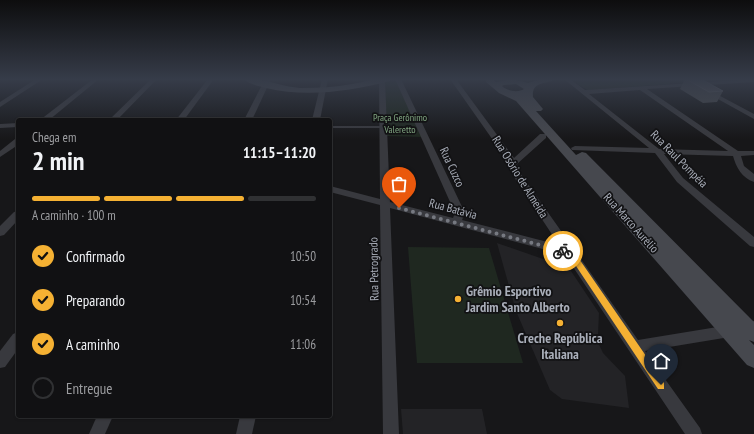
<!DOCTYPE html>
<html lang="pt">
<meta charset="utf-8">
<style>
:root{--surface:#111113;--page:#1e1f21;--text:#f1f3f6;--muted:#9c9da0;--line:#303133;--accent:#f5b133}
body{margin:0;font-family:"PT Sans Narrow",sans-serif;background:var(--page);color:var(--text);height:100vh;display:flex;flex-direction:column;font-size:15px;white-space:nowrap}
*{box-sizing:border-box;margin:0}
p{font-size:13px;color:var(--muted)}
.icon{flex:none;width:22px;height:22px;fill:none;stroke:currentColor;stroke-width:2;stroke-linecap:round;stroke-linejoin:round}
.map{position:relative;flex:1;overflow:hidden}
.panel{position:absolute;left:16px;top:118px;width:316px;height:300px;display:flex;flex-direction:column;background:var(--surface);border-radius:4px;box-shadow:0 1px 3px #0004,0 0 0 1px var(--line)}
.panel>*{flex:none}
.pin{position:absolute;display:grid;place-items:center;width:34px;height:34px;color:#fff;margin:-41px -17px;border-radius:50% 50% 50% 0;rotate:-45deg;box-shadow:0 0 4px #0007}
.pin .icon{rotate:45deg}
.courier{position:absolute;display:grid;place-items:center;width:40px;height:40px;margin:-20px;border:3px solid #f5b133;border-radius:50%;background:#fff;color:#222;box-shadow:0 1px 5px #0007}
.summary em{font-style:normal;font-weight:700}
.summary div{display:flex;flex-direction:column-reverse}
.summary{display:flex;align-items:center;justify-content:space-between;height:68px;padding:0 16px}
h1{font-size:26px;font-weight:700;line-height:30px}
.bar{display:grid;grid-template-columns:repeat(4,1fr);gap:6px 4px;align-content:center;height:48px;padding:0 16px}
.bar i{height:5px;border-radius:3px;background:var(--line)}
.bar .active{background:var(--accent)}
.bar p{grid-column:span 4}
ol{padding:0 16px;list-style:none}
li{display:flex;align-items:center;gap:12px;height:44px}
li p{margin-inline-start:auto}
li .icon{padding:4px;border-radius:50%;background:var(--accent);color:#111;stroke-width:4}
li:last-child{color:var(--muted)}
li i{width:22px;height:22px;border:2px solid var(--line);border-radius:50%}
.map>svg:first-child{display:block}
.built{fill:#232326}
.green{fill:#1f2820}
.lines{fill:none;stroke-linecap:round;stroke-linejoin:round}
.lane{fill:#38393e;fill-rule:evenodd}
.street{fill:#38393e;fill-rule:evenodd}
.secondary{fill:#46484e;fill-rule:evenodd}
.wall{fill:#484a4e}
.building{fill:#53545a;stroke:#606268}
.route{fill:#f5b133}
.done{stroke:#767981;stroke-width:4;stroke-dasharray:0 7.2}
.poi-dot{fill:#f5b133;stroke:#121214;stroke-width:1.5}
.labels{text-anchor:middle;stroke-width:3.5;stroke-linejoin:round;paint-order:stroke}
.far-park-label{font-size:10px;fill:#80a581;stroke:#121214}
.street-label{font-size:12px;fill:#a9aeb9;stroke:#121214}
.near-poi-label{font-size:14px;font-weight:bold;fill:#a9aeb9;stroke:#121214;text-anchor:start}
</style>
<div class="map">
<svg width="754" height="434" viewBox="0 0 754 434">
<rect width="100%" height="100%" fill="#171719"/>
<g class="built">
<path d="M497 243 569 268 599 313 598 334H594L603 353 625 376 629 408 562 399 550 390 516 311Z"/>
<path d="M401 409H482L487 434H403Z"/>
</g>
<g class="green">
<path d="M389 79 396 80 422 137 387 136 385 82Z"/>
<path d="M571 79H682L686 80 685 82 669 83 670 84 588 90 582 87Z"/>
<path d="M408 247 489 248 523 363H417Z"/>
</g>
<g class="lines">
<path class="lane" d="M330 126H383L385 127 383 128H330Z"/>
<g class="street">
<path d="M36 79H43L0 107V102Z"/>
<path d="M93 79H99L49 120H40Z"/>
<path d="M151 79H157L117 120H109Z"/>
<path d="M208 79H214L184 120H176Z"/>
<path d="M265 79H271L252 120H244Z"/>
<path d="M322 79H328L320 120H312Z"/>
<path d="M379 79H385L390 202 453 218 455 213 395 79H401L465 213 462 220 559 245 514 177 510 170 509 163 450 79H456L514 158 540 134H546V138L517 164 518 170 638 340 754 321V333L645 351 700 428 702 434H685L565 255 390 208 399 434H383L380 205 330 192V186L380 199Z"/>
<path d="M564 79H570L585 90 754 79V82L647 89 738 151H754V155L741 156 744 166 754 174V182C742 178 736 167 733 156L664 154 683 178 754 237V247L750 246 677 182 655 153 572 150 571 148 575 146 649 148ZM640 90 728 151 659 149 589 94Z"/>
<path d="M709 90 754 114V119L707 93 706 92Z"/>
<path d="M18 123V127L0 128V124Z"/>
<path d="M15 139H18V145L0 157V151Z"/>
<path d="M18 211V220L4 235 0 236V226L14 212Z"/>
<path d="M18 332V349L5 367 0 368V351L13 334Z"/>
<path d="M97 416H113L105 434H89Z"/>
<path d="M240 416H256L252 434H236Z"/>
</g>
<g class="secondary">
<path d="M244 79C258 77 283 87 300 88 318 88 335 87 352 84 365 82 378 77 391 79L390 81C349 91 308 98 266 88 259 86 248 84 244 79Z"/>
<path d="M486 79H493L496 82 512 79 528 83 541 79H553L552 81C540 84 532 84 533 97L543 109 541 111H536L576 155 582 152 586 153 754 322V342L749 340 754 345V368L747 365 516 101 499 93 486 82ZM516 84 524 89C518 93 507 91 502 86L504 85Z"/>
</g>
</g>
<path class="wall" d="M685 79H701L723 91 717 102 703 103 680 89Z"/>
<path class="building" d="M686 79H701L723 91 709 92Z"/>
<linearGradient id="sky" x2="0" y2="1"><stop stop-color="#0d0d0e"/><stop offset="0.57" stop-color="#363c49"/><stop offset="1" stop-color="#363c49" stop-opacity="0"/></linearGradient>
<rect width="754" height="139" fill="url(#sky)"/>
<path class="route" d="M563 248 573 250 664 382V389H658L568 254 561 252 560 251Z"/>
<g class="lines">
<path class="done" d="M399 208 563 251"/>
</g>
<g class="poi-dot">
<circle cx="458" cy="299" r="4"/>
<circle cx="560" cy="323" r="4"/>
</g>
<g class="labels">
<g class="far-park-label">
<text x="400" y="121">Praça Gerônimo<tspan x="400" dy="12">Valeretto</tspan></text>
</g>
<g class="street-label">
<text transform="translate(679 159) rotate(45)" y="4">Rua Raul Pompéia</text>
<text transform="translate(452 167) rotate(65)" y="4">Rua Cuzco</text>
<text transform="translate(520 177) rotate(58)" y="4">Rua Osório de Almeida</text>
<text transform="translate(453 209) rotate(15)" y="4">Rua Batávia</text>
<text transform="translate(631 223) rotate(48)" y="4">Rua Marco Aurélio</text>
<text transform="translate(374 269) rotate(-91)" y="4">Rua Petrogrado</text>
</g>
<g class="near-poi-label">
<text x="466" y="296">Grêmio Esportivo<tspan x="466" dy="16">Jardim Santo Alberto</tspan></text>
<text x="560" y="343" text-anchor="middle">Creche República<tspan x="560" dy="16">Italiana</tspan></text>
</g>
</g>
</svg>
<div class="pin" style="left:399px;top:208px;background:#ea580c"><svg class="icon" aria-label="bag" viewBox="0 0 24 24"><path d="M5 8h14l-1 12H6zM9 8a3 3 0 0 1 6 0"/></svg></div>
<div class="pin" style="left:661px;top:385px;background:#1f2937"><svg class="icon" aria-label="home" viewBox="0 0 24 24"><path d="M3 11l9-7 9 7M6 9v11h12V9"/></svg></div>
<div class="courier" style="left:563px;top:251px"><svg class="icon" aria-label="bike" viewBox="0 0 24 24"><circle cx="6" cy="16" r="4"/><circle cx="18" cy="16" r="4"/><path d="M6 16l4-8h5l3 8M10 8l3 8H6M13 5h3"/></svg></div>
<section class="panel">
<div class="summary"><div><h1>2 min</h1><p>Chega em</p></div><em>11:15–11:20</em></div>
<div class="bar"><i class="active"></i><i class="active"></i><i class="active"></i><i></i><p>A caminho · 100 m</p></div>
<ol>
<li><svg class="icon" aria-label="check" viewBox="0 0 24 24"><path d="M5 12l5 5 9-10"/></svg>Confirmado<p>10:50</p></li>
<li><svg class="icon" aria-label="check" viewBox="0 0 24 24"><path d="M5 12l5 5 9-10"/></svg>Preparando<p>10:54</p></li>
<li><svg class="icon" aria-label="check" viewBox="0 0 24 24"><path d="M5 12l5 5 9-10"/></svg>A caminho<p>11:06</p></li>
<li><i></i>Entregue</li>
</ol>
</section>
</div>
